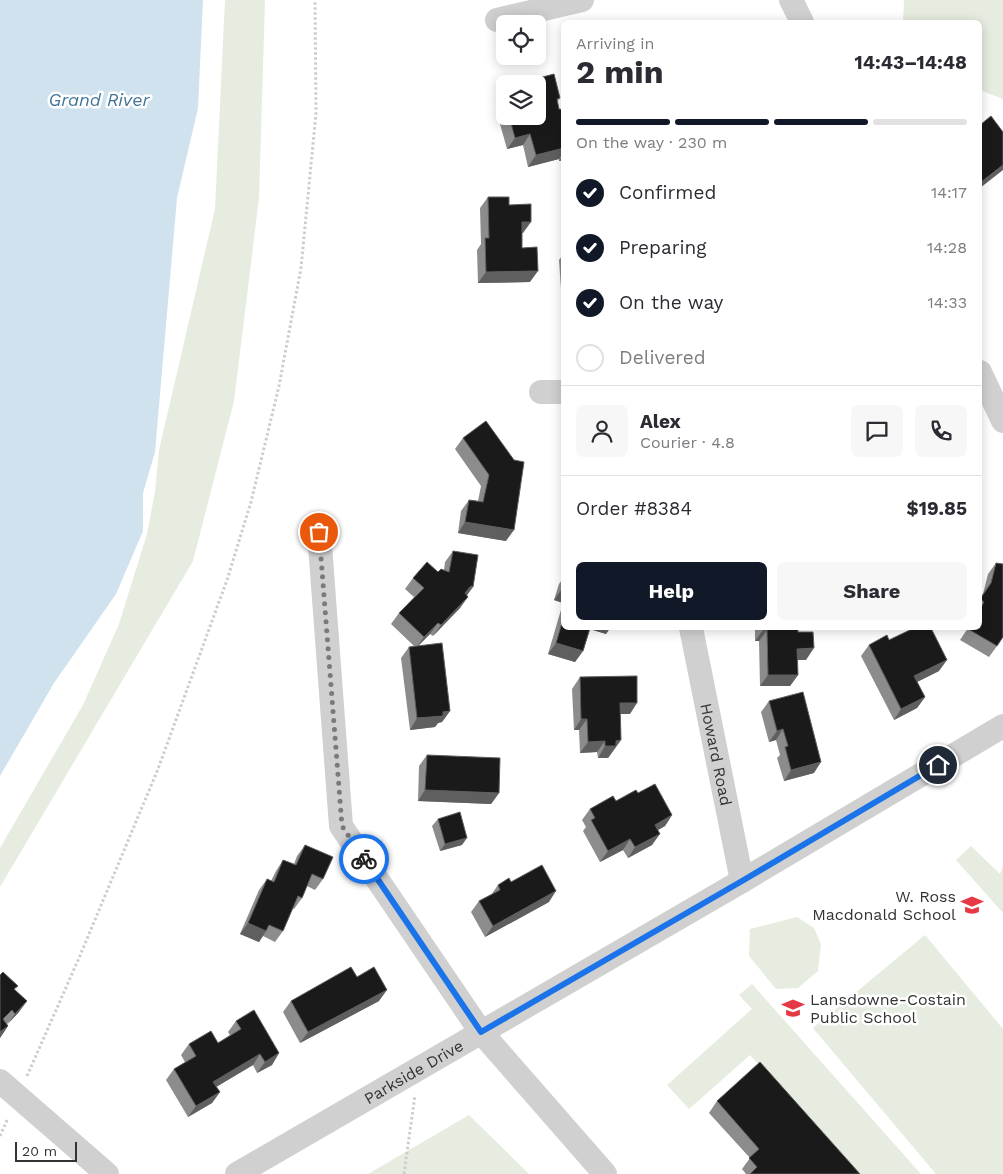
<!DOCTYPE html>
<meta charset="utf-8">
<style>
:root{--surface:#fff;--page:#f7f7f7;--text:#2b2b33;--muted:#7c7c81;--line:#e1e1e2;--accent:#111827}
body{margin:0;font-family:"Work Sans",sans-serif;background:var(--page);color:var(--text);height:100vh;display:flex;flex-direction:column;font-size:19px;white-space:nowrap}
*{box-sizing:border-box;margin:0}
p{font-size:16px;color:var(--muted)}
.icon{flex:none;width:28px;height:28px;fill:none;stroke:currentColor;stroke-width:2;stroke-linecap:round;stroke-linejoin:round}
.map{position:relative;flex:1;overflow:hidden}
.panel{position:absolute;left:561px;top:20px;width:421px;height:610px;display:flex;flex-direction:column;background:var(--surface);border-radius:8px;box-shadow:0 2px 12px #0003}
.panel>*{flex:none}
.buttons{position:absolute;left:496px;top:15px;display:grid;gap:10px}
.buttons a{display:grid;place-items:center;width:50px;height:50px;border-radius:8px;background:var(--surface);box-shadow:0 2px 12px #0003;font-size:25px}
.scale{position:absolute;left:15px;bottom:12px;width:62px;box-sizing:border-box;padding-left:5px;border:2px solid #333;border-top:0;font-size:14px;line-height:18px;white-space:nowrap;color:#333;-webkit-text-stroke:4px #fff;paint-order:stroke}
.pin{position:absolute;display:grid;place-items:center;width:42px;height:42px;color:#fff;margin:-21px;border:2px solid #fff;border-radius:50%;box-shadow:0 1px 5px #0007}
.courier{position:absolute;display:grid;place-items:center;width:50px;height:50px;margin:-25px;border:4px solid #1a73e8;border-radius:50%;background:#fff;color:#222;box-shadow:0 1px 6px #0007}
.head em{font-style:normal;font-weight:700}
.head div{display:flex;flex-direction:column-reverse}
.head{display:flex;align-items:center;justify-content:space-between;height:85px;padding:0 15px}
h1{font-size:32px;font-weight:700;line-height:38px}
.bar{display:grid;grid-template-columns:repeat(4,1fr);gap:8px 5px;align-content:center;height:60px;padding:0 15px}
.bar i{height:6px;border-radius:4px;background:var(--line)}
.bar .on{background:var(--accent)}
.bar p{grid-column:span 4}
.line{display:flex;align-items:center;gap:12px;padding:0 15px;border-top:1px solid var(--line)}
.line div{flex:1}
.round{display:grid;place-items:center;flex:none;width:52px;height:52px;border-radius:8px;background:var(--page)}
ol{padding:0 15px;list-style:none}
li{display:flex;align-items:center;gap:15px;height:55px}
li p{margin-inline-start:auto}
li .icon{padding:5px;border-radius:50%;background:var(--accent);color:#fff;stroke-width:4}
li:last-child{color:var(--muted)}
li i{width:28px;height:28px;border:2px solid var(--line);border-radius:50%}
.button{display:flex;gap:10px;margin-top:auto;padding:10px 15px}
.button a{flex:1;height:58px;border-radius:8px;background:var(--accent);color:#fff;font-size:20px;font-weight:700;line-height:58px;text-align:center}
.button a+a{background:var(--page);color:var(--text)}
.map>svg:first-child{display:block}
.green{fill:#e6ecdf}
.water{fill:#cfe2ee}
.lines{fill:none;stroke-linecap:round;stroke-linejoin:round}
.path{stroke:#cdcdcd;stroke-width:3;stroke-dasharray:2.5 2.5;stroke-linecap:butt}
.street{stroke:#d0d0d0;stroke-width:24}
.wall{fill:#8c8c8c}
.shaded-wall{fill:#5f5f5f}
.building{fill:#1a1a1a;stroke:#5f5f5f}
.done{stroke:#7a7a7a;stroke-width:5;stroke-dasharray:0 9}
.route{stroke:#1a73e8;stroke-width:6}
.labels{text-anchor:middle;stroke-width:5;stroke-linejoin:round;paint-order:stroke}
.street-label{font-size:16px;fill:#333;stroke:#fff}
.poi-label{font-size:16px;fill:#333;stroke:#fff;text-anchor:end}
.water-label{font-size:18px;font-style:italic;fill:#3f7597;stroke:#fff}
</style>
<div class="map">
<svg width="1003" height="1174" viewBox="0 0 1003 1174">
<rect width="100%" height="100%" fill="#fff"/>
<g class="green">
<path d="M225 0H265L259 198 234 401 193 561 0 887V848L83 705 119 624 147 534 155 492 159 450 215 209Z"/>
<path d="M904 0H1003V99L980 90V22H903Z"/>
<path d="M971 846 1000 874 1003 866V913L956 860Z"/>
<path d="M797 917 814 928 821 944 818 971 798 988 776 989 749 956 750 929Z"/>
<path d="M925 935 1003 1029V1174H936L813 1028Z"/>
<path d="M752 984 921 1174H856L750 1055 689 1109 667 1085 752 1009 739 995Z"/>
<path d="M469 1115 529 1174H368Z"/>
</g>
<path class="water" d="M0 0H203L198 108 177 198 155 452 143 493V531L116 594 54 683 0 776Z"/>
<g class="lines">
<g class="path">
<path d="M27 1076 79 958 158 769 227 580 251 502 279 386 301 268 316 113 315 0"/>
<path d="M0 1136 8 1118"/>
<path d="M404 1174 415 1095"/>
</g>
<g class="street">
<path d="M791 0 802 22"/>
<path d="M497 20 582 0"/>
<path d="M980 372 1003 421"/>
<path d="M541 392H564"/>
<path d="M319 532 341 826 481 1032 605 1174"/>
<path id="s1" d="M691 628 742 881"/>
<path d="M0 1081 107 1174"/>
<path id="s2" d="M237 1174 742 881 1003 726"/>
</g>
</g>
<g class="wall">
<path d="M554 74 560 98 557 102 559 109 564 110V160L559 161V159L528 167 523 145 507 149 498 117 505 107V116H538V84H528L531 80Z"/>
<path d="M488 197 509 205 523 233H522V248L530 282 478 283 477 250 481 244 480 208Z"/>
<path d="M564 253V289H561L559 260Z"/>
<path d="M486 421 506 541 458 533 461 511 469 500 478 501 481 486 455 449 463 438Z"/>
<path d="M453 551 467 596 460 608 433 636 430 634 418 646 450 711 442 722 438 723 435 727 410 730 401 658 409 647 414 646 391 624 399 613 414 597 405 589 413 578 438 572 444 570 445 562Z"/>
<path d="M996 563 997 646 989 657 960 640 968 628H980V599L983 594 988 574Z"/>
<path d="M564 577V628H610L606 634 590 629 583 651 575 662 548 654 563 603 554 600 559 584Z"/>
<path d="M755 628H798V632L806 660H797L798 675 790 686H760L759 641H755Z"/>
<path d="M889 640 939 671 917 682 925 697 917 708 894 720 861 656 869 645Z"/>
<path d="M580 677 630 714H620L621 740 608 758H598L597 752 580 753 579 730H574L572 689Z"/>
<path d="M769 701 814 773 784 781 777 758 780 755 776 740 769 742 761 712Z"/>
<path d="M427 755 499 793 491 804 418 801 419 766Z"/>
<path d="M638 793 672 815 665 826 658 830 652 845 628 858 623 850 600 862 583 831 586 827 582 820 590 809 616 801Z"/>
<path d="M438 819 462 845 440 851 432 826Z"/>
<path d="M305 845 323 879 315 890 307 886 302 898 294 909 292 908 283 931 275 942 263 936 259 942 240 934 259 890 267 879 271 881 276 871 283 860 294 864 297 856Z"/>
<path d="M498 885 549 902 485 937 471 912 479 901 491 895Z"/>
<path d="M0 975 15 990 19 1012 7 1024 8 1026 0 1038Z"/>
<path d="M357 977 379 1001 300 1043 283 1012 291 1001Z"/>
<path d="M236 1021 279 1053 272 1065 257 1073 253 1065 216 1087 220 1092 212 1103 188 1117 166 1080 174 1069 185 1062 181 1055 189 1044 218 1043 230 1035 228 1032Z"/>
<path d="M717 1101 860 1174H746L742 1169 750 1158 709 1113Z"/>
</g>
<g class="shaded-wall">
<path d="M530 134 523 145 507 149 515 138Z"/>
<path d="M564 148V151L559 159 528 167 536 155Z"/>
<path d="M564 155V160L559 161Z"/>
<path d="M1003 165V170L980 188V183Z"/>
<path d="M522 222H531L523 233H514Z"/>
<path d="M538 271 530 282 478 283 486 272Z"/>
<path d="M465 522 514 530 506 541 458 533Z"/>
<path d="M471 586 473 587 465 598V593Z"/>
<path d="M562 589H564L563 603 554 600Z"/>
<path d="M468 597 460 608 433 636 441 625Z"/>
<path d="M438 623 430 634 416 648 424 637Z"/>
<path d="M586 628H610L606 634Z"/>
<path d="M763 630H767L759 641H755Z"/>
<path d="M556 643 583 651 575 662 548 654Z"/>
<path d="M814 648 806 660H790L797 649Z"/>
<path d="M947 660 939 671 907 687 914 676Z"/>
<path d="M768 675H798L790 686H760Z"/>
<path d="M925 697 917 708 894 720 901 709Z"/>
<path d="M620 703H637L630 714H612Z"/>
<path d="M450 711 442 722 438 723 435 727 410 730 417 718 443 712Z"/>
<path d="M581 719H587L579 730H574Z"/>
<path d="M783 729 776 740 769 742 777 731Z"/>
<path d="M621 740 608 758H598L605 746 616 741Z"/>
<path d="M605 741 597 752 580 753 588 742Z"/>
<path d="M821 762 814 773 784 781 791 770Z"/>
<path d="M425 790 499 793 491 804 418 801Z"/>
<path d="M672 815 665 826 647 836 655 825Z"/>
<path d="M660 834 652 845 628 858 635 847Z"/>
<path d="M467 838 462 845 440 851 445 844Z"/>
<path d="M630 839 623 850 600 862 608 851Z"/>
<path d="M556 891 549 902 485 937 493 926Z"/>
<path d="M248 923 266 931 259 942 240 934Z"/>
<path d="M387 990 379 1001 300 1043 308 1032Z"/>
<path d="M27 1001 19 1012 7 1025 15 1014Z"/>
<path d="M8 1026 0 1038V1032Z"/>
<path d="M279 1053 272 1065 257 1073 265 1062Z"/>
<path d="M260 1054 253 1065 206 1093 213 1082Z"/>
<path d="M220 1092 212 1103 188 1117 196 1106Z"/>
</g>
<g class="building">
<path d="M554 74 560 98 557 99 559 109 564 110V148L536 155 530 134 515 138 509 116H538V84H532L531 80Z"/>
<path d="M991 116 1003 132V165L980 183V125Z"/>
<path d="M488 197H509V205L531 204V222H522V248L537 247 538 271 486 272 485 238H489Z"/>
<path d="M486 421 514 460 524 462 514 530 465 522 469 500 483 502 489 475 463 438Z"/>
<path d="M453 551 478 555 473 587 471 586 465 593 468 597 441 625 438 623 424 637 399 613 424 588 413 578 427 562 438 572 441 569 449 572Z"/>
<path d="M996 563 1003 564V637L997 646 968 629 969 628H980V609L984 602 980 599 991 583Z"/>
<path d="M564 616V628H590L583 651 556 643Z"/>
<path d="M763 628H798V632H813L814 648 797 649 798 675H768L767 630H763Z"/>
<path d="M914 628H931L947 660 914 676 925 697 901 709 869 645 887 635 889 640Z"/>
<path d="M442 643 450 711 443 712V716L417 718 409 647Z"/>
<path d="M637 676V703H620L621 740 616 741V746H605V741L588 742 587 719H581L580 677Z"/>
<path d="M803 692 821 762 791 770 785 747 788 746 783 729 777 731 769 701Z"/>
<path d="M427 755 500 758 499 793 425 790Z"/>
<path d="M655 784 672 815 655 825 660 834 635 847 630 839 608 851 591 820 595 818 590 809 613 796 616 801 636 790 638 793Z"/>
<path d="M460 812 467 838 445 844 438 819Z"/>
<path d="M305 845 333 857 323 879 312 874 302 898 298 896 283 931 269 925 266 931 248 923 267 879 274 882 283 860 296 865Z"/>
<path d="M542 865 556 891 493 926 479 901 500 890 498 885 509 878 511 882Z"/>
<path d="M351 967 357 977 374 967 387 990 308 1032 291 1001Z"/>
<path d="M3 972 18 986 14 989 27 1001 15 1014 12 1010 3 1019 8 1026 0 1032V975Z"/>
<path d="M254 1010 279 1053 265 1062 260 1054 213 1082 220 1092 196 1106 174 1069 196 1056 189 1044 211 1031 218 1043 241 1029 236 1021Z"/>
<path d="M760 1062 860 1174H750L757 1167 749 1158 759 1149 717 1101Z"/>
</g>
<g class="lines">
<path class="done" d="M319 532 342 826 364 859"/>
<path class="route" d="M364 859 481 1032 742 881 938 765"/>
</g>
<defs>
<g id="school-bare" transform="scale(1.725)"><path d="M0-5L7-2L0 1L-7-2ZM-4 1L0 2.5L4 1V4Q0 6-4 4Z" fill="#e63946" stroke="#fff" stroke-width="2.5" paint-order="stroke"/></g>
</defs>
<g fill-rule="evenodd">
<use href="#school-bare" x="972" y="905"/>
<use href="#school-bare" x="793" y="1008"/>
</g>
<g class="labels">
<g class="street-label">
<text dy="6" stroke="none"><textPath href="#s1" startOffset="129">Howard Road</textPath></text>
<text dy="6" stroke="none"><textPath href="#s2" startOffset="204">Parkside Drive</textPath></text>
</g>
<g class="poi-label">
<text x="956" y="902">W. Ross<tspan x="956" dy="18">Macdonald School</tspan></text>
<text x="810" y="1005" text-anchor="start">Lansdowne-Costain<tspan x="810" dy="18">Public School</tspan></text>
</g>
<g class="water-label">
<text x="99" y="106">Grand River</text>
</g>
</g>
</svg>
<div class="buttons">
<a><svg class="icon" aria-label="locate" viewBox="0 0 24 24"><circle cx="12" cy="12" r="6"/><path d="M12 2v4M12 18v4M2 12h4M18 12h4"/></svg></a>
<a><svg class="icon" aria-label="layers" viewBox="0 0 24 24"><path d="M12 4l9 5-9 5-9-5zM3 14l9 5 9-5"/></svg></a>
</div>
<div class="scale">20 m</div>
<div class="pin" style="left:319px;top:532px;background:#ea580c"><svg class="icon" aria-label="bag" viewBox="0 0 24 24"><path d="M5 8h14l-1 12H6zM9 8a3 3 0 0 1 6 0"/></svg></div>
<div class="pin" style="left:938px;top:765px;background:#1f2937"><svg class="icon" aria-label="home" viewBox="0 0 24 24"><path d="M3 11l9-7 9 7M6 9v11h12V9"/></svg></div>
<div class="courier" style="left:364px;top:859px"><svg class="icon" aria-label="bike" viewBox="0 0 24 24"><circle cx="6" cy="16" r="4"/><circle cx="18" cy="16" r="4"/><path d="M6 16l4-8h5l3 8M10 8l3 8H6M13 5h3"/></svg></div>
<section class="panel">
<div class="head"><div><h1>2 min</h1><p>Arriving in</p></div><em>14:43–14:48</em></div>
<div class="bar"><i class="on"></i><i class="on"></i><i class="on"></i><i></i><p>On the way · 230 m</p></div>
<ol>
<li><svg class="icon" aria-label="check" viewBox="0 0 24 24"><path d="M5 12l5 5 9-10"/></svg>Confirmed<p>14:17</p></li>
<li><svg class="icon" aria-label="check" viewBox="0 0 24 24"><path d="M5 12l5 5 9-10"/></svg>Preparing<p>14:28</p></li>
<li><svg class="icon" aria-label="check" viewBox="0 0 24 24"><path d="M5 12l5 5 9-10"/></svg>On the way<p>14:33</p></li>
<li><i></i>Delivered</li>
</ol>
<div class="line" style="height:90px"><a class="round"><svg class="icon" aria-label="person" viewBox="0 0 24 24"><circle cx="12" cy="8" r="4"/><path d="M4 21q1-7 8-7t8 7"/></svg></a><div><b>Alex</b><p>Courier · 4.8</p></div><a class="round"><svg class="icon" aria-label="chat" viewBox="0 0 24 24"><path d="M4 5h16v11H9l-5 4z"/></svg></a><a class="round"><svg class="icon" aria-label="phone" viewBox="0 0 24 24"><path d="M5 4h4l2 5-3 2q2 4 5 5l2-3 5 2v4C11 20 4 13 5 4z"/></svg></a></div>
<div class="line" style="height:65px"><div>Order #8384</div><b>$19.85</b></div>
<div class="button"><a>Help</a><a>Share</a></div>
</section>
</div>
